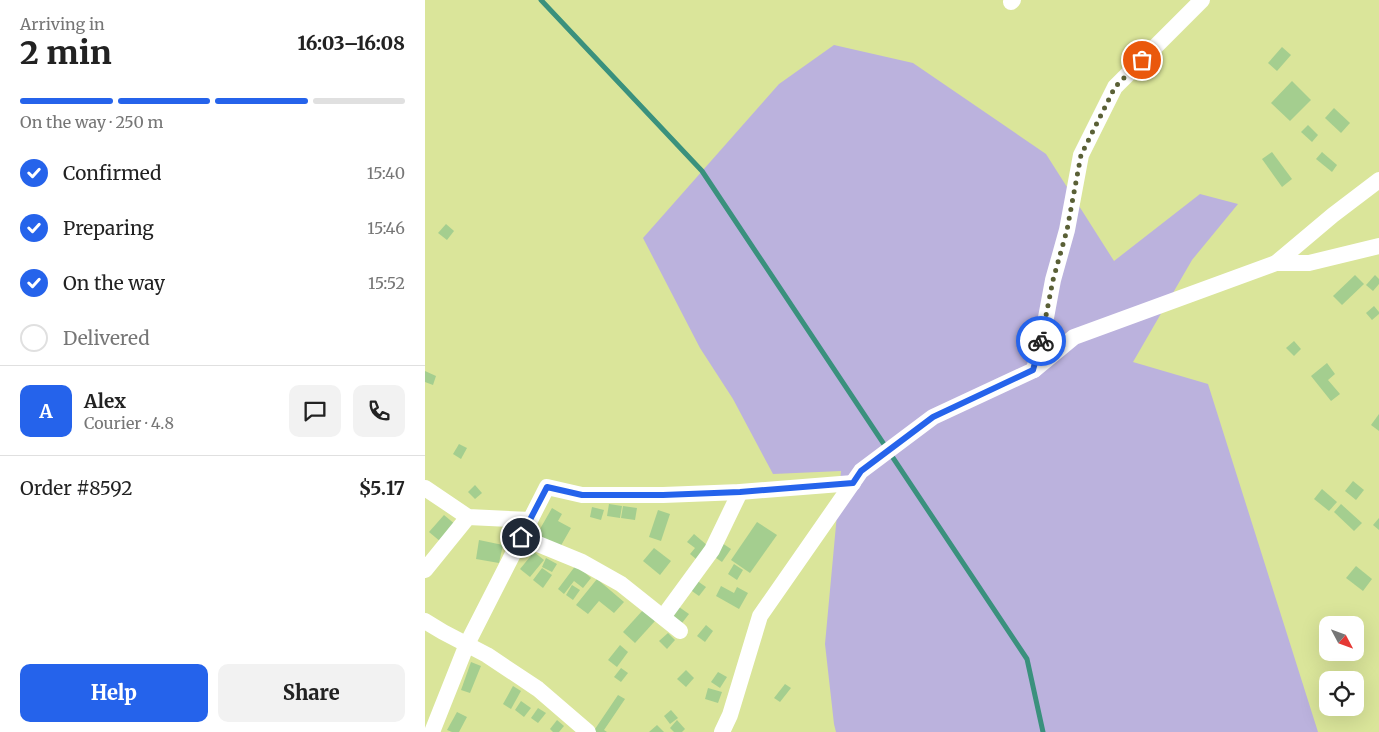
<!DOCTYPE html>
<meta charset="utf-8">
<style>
:root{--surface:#fff;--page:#f2f2f2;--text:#222;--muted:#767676;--line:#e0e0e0;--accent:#2563eb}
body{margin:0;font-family:Merriweather,serif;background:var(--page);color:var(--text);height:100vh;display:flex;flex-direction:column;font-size:19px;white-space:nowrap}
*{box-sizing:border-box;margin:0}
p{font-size:16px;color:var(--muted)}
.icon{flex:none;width:28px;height:28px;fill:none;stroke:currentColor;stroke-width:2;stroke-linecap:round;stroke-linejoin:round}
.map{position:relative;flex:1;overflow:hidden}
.panel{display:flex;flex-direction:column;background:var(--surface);width:425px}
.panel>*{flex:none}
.needle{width:32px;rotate:131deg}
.fabs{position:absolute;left:894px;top:616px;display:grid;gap:10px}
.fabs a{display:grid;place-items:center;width:45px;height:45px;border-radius:10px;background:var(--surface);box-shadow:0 5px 20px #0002;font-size:25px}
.pin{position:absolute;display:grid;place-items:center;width:42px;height:42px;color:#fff;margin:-21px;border:2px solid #fff;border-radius:50%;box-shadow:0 1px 5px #0007}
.courier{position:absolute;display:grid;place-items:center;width:50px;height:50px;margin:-25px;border:4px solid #2563eb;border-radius:50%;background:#fff;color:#222;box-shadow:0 1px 6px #0007}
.head em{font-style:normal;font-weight:800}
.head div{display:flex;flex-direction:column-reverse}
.head{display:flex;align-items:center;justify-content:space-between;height:85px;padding:0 20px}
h1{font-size:32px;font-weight:800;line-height:38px}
.bar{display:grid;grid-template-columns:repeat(4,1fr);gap:8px 5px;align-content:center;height:60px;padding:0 20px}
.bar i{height:6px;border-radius:4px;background:var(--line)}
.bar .selected{background:var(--accent)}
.bar p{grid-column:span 4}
.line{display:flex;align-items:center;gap:12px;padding:0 20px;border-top:1px solid var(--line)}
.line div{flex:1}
.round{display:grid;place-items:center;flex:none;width:52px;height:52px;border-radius:10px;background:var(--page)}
ol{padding:0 20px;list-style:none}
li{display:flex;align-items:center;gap:15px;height:55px}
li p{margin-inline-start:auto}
li .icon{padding:5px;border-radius:50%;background:var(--accent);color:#fff;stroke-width:4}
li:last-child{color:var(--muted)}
li i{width:28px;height:28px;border:2px solid var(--line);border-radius:50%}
.primary-button{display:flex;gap:10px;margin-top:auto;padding:10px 20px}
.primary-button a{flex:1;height:58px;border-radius:10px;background:var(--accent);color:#fff;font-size:20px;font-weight:800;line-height:58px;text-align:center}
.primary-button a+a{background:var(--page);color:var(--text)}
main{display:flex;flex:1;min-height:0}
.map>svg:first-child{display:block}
.green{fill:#bbb2dd}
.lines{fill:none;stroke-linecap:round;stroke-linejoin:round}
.stream{stroke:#3a917d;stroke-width:5}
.building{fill:#a4ce8f}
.street{stroke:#fff;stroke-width:16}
.done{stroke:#5a6036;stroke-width:5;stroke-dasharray:0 9}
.route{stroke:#2563eb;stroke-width:6}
</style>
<main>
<section class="panel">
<div class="head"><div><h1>2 min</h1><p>Arriving in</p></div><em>16:03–16:08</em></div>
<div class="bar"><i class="selected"></i><i class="selected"></i><i class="selected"></i><i></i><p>On the way · 250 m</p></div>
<ol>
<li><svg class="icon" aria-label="check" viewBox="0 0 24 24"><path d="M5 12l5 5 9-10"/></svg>Confirmed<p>15:40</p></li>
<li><svg class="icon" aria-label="check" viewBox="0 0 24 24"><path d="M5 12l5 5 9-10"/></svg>Preparing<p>15:46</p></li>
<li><svg class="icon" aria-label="check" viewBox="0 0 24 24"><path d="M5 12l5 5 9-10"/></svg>On the way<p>15:52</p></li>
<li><i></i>Delivered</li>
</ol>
<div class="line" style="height:90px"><b class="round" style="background:var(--accent);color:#fff">A</b><div><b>Alex</b><p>Courier · 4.8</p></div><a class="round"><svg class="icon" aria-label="chat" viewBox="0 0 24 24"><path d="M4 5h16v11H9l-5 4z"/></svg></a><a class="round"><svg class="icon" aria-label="phone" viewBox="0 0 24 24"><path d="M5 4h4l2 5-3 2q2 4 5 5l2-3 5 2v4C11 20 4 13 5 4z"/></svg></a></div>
<div class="line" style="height:65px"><div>Order #8592</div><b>$5.17</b></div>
<div class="primary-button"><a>Help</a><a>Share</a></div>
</section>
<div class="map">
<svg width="954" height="732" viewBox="0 0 954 732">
<rect width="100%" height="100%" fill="#dae59a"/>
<path class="green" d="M409 45 488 63 621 154 689 261 775 194 813 204 767 260 708 362 783 384 893 732H411L409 724 400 644 416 471 348 474 308 399 275 348 218 238 354 84Z"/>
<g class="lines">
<path class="stream" d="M116 0 277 171 602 659 618 732"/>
</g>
<g class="building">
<path d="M857 47 866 55 852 71 843 63Z"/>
<path d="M867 81 886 100 865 121 846 103Z"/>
<path d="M909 108 925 123 916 133 900 118Z"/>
<path d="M883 125 893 135 887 142 876 132Z"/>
<path d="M847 152 867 179 857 187 837 159Z"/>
<path d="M897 152 912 165 907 172 891 159Z"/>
<path d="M21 224 29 231 22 240 13 233Z"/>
<path d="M930 275 939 284 917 305 908 296Z"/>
<path d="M950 275 954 279V284L948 291 941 285Z"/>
<path d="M949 306 954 312V314L947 320 941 313Z"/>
<path d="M869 341 876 349 869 356 861 348Z"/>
<path d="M902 363 910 374 903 380 915 394 906 401 886 376Z"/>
<path d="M0 371 11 376 8 385 0 382Z"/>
<path d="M954 414V431L946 425Z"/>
<path d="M34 444 42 448 36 459 28 454Z"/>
<path d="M928 481 939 490 931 500 920 491Z"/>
<path d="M50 485 57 493 50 499 43 492Z"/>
<path d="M897 489 912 502 904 511 889 499Z"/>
<path d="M184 504 197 506 195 518 182 516Z"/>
<path d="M916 504 937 523 929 531 909 512Z"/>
<path d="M198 506 212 508 210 520 196 518Z"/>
<path d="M167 507 179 510 176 520 165 517Z"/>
<path d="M127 508 137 514 133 521 146 528 134 549 111 536Z"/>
<path d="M233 510 245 514 236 541 224 537Z"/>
<path d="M19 515 31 525 16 542 4 532Z"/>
<path d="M954 518V530L948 525Z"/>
<path d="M332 522 352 535 325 573 306 560Z"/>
<path d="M269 534 283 546 271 559 265 554 270 548 262 542Z"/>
<path d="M54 540 78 545 74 563 51 559Z"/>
<path d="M297 543 306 549 297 562 288 556Z"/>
<path d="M229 548 246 561 235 575 218 561Z"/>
<path d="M109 552 119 560 105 577 95 569Z"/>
<path d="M121 558 132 564 127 572 117 567Z"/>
<path d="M309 564 318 570 312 580 303 574Z"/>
<path d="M151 565 166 578 158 588 149 581 139 594 133 589Z"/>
<path d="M931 566 947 579 938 591 921 578Z"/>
<path d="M117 568 127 575 118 588 108 580Z"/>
<path d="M172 579 199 602 189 613 174 601 163 614 151 605Z"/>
<path d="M271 580 281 587 274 596 264 589Z"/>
<path d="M147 585 155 590 148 600 141 595Z"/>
<path d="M296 586 309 593 312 587 323 593 314 609 291 596Z"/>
<path d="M254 607 264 614 257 623 247 616Z"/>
<path d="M218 610 230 621 210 643 198 632Z"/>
<path d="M281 625 288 631 280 642 272 636Z"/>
<path d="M243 633 250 640 242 649 234 641Z"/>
<path d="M195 645 203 652 192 667 183 660Z"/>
<path d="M46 662 56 666 45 693 36 690Z"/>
<path d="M196 668 203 673 196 682 189 677Z"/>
<path d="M261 670 269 678 261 687 252 679Z"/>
<path d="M293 672 302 677 295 688 286 682Z"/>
<path d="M360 684 366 688 355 702 349 698Z"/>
<path d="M88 686 96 691 86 709 78 704Z"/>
<path d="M283 688 297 692 293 703 280 699Z"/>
<path d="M193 695 200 699 179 730 182 732H168Z"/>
<path d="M96 701 106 708 99 717 90 710Z"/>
<path d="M113 708 121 713 113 723 106 718Z"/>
<path d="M246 710 253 718 245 724 239 716Z"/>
<path d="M32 712 42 717 34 732H27L22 730Z"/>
<path d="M132 720 139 726 134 732H128L125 729Z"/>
<path d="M252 720 260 729 257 732H249L245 728Z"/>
<path d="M232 725 239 732H224Z"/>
</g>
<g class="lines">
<g class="street">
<path d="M586 2 588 0"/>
<path d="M851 263H884L954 246"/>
<path d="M609 370 620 323 628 280 642 230 656 155 690 87 777 0"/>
<path d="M0 488 43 517 105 520"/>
<path d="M96 537 157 562 196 584 255 631"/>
<path d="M0 570 43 517"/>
<path d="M238 617 287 550 315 492"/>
<path d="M0 621 18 632 62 655 113 689 163 732"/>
<path d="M7 732 42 644 122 487 157 495H238L315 492 428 483"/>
<path d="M297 732 305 715 335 616 436 471 508 417 609 370 649 337 851 263 908 215 954 180"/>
</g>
</g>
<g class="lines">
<path class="done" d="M616 341 628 280 642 230 656 155 690 87 717 60"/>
<path class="route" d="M96 537 122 487 157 495H238L315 492 428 483 436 471 508 417 608 370 616 341"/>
</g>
</svg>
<div class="fabs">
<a><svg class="needle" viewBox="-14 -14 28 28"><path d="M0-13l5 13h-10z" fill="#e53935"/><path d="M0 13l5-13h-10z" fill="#767676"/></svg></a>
<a><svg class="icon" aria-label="locate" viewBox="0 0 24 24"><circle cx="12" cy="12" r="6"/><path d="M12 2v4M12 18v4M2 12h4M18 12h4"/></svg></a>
</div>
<div class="pin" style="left:717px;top:60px;background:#ea580c"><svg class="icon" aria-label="bag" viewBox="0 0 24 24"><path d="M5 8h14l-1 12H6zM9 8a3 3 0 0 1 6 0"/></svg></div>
<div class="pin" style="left:96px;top:537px;background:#1f2937"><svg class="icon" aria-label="home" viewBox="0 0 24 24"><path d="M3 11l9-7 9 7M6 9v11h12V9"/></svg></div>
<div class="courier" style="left:616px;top:341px"><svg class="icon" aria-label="bike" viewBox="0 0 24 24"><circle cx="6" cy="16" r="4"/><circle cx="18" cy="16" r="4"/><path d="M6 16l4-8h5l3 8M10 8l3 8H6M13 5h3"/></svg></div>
</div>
</main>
